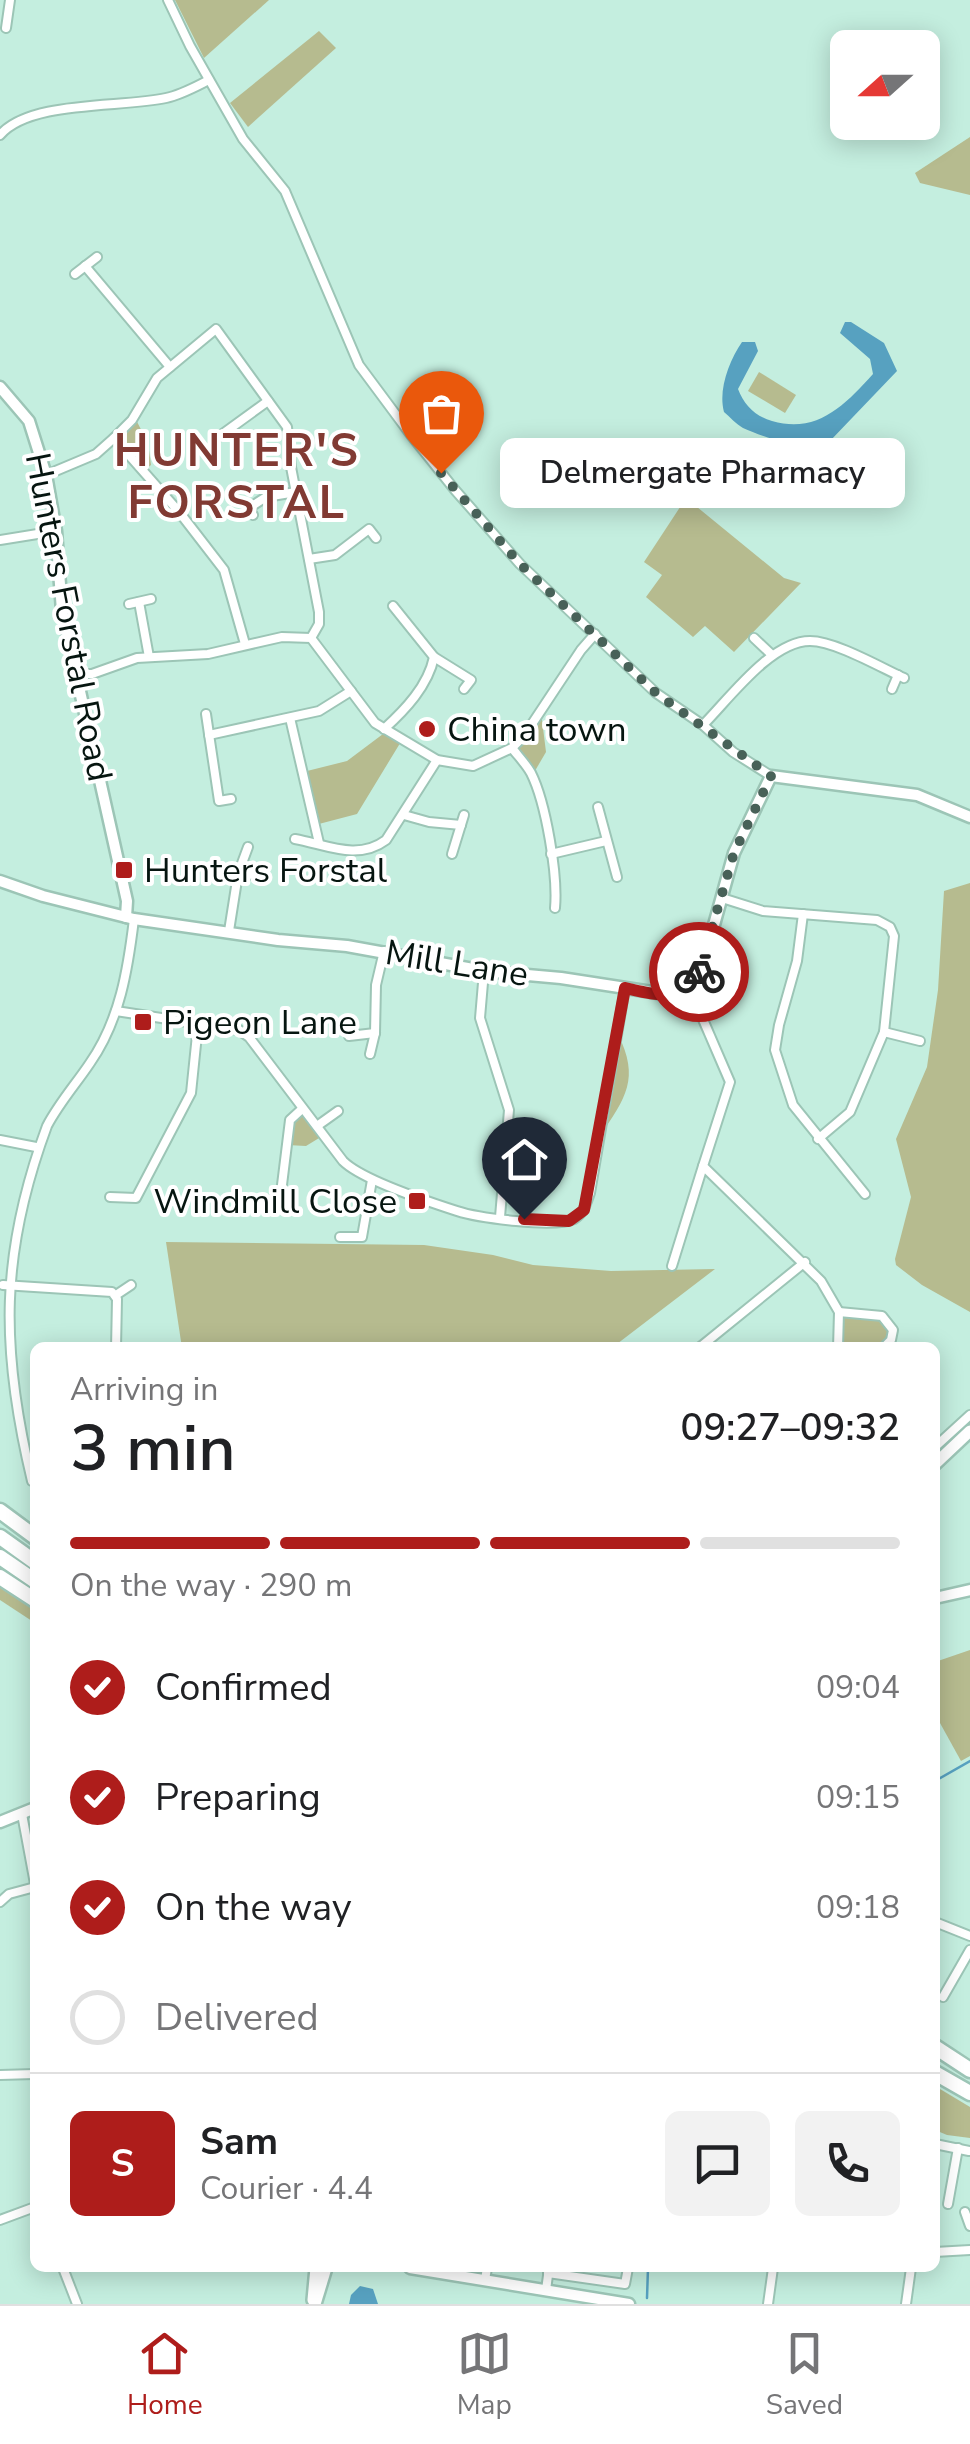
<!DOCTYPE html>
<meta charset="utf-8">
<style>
:root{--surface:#fff;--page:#f2f2f2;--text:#202124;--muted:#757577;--line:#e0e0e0;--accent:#ae1d1b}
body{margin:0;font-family:"Nunito Sans",sans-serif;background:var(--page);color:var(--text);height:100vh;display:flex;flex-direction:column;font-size:38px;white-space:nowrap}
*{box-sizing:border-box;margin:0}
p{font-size:32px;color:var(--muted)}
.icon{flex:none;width:55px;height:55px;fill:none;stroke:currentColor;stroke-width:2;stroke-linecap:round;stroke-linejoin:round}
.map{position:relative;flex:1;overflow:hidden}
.drawer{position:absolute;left:30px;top:1342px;width:910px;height:930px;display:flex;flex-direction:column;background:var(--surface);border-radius:15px;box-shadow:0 5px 25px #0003}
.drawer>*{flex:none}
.needle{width:65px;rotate:249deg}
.buttons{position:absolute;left:830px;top:30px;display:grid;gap:20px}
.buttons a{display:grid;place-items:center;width:110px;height:110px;border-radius:15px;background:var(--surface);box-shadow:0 5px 25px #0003;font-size:50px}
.pin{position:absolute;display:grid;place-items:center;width:85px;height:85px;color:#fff;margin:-102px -42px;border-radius:50% 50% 50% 0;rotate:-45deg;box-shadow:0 0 10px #0007}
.pin .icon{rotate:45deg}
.courier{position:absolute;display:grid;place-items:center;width:100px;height:100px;margin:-50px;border:8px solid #ae1d1b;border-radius:50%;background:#fff;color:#222;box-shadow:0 2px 12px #0007}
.bubble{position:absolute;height:70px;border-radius:15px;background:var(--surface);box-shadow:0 5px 25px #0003;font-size:32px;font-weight:600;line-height:70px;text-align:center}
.head em{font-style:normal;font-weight:600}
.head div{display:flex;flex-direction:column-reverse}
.head{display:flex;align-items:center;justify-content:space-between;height:170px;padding:0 40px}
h1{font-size:65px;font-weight:600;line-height:75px}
.bar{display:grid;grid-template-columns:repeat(4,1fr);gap:15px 10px;align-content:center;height:120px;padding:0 40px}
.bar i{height:12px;border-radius:8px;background:var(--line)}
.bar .on{background:var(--accent)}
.bar p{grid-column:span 4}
.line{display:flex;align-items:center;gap:25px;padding:0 40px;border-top:2px solid var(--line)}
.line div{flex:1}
.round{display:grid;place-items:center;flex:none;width:105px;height:105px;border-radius:15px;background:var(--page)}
ol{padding:0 40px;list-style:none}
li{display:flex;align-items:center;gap:30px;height:110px}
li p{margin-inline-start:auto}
li .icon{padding:10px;border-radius:50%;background:var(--accent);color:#fff;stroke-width:4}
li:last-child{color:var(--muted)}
li i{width:55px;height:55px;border:5px solid var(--line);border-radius:50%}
.menu{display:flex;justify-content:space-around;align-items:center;height:140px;border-top:2px solid var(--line);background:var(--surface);font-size:28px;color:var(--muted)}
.menu a{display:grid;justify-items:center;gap:5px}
.menu .on{color:var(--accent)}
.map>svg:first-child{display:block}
.green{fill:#b6bb8f}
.water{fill:#57a1c0}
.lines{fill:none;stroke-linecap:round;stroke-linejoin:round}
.stream{stroke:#57a1c0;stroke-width:2.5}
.street-casing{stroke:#9cc5b6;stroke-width:12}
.secondary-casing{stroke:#9cc5b6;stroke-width:15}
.primary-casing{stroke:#9cc5b6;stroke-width:16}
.highway-casing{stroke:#9cc5b6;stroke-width:19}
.street{stroke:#fff;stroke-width:8}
.secondary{stroke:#fff;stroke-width:10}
.primary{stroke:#fff;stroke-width:11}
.highway{stroke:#fff;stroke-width:14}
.done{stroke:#486158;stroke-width:10;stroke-dasharray:0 18}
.route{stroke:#ae1d1b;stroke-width:12}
.poi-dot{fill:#ae1d1b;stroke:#fff;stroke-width:4}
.labels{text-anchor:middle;stroke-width:8;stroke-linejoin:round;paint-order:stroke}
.street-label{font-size:35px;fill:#061510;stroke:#fff}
.poi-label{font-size:35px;fill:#061510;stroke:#fff;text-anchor:start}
.district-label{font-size:45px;font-weight:bold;letter-spacing:2.5px;fill:#813a33;stroke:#fff}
</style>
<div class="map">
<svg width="970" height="2304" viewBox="0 0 970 2304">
<rect width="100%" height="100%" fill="#c4eedf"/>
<g class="green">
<path d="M175 0H269L204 58Z"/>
<path d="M319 31 336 48 248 127 230 103Z"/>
<path d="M970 137V195L920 183 915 173Z"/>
<path d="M759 372 796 395 785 413 748 391Z"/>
<path d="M134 416 148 443 151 465 142 472 121 444 126 426Z"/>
<path d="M686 498 784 578 801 583 734 652 705 626 693 637 646 597 662 575 644 562Z"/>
<path d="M541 712 546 752 532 776 512 748Z"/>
<path d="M387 731 402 740 357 814 315 825 303 772 347 761Z"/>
<path d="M970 883V1312L922 1285 896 1265 895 1259 911 1197 896 1139 927 1067 938 990 944 891Z"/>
<path d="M618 1034C640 1079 626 1097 600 1136Z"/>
<path d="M302 1109 324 1135 306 1146 287 1145 290 1120Z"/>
<path d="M166 1242 424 1245 493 1255 533 1265 611 1271 715 1269 613 1347 182 1348Z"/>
<path d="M839 1312 882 1316 893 1330 883 1347 838 1348Z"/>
<path d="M0 1587 35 1609V1623L0 1600Z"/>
<path d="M970 1650V1756L961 1761 935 1714V1662Z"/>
<path d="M935 2086 970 2107V2138L947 2135 935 2130Z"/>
</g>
<g class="water">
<path d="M845 322H851L884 343 897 371 830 441C808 452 765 438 743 428 736 424 730 417 724 412 718 390 729 361 742 342H755L758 351 738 389C744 405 755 416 772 421 817 434 844 406 873 374L870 359 840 333Z"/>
<path d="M360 2286 373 2289 378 2304H349L351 2295Z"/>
</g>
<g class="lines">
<g class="stream">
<path d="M935 1781 970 1761"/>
<path d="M647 2298 648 2268"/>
</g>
<g class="street-casing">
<g id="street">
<path d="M168 0 190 46 243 139 285 191 359 365 411 435 455 490 520 564 656 693 703 725 733 752 771 776"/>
<path d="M6 28 10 0"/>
<path d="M0 135C30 100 121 108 166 98 181 95 195 87 209 80"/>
<path d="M85 266 170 367"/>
<path d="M75 274 97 257"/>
<path d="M114 438 180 513 224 570 245 644"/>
<path d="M217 438 268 401"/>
<path d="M46 475 96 454 114 438 132 420 157 378 216 329 287 427 291 467 319 612V624L311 638"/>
<path d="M253 515 249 508 266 497 296 492"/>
<path d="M0 540 56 531"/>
<path d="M309 559 335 555 369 529 376 538"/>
<path d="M139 602 149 657"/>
<path d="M129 604 151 599"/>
<path d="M754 638 772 655"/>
<path d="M434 657 471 680 464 689"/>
<path d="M76 674H92L137 658 208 654 282 637 311 638 375 723 437 760 473 766 512 748 524 736 581 650 595 634"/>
<path d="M892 689 898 675"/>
<path d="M206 714 219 801 231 799"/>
<path d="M290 718 319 843"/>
<path d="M703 725C729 699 771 641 810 641 835 641 880 667 904 678"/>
<path d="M384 729C405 710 428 686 434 657L393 606"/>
<path d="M209 735 319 711 351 691"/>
<path d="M512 748C518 756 526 764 531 773 546 803 558 875 555 908"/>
<path d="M598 807 617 877"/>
<path d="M404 815 429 822 461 825"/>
<path d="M295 839C327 845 358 861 386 840L437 760"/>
<path d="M452 854 464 815"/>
<path d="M551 854 606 841"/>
<path d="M238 874 255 875"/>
<path d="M722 898 763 911 877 920 890 927 894 936 884 1032 850 1112 818 1139"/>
<path d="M803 914 797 961 779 1025 775 1050 793 1105 865 1194"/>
<path d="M229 931 238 874 248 847"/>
<path d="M484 971 480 1018 509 1110 500 1217"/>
<path d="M689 987 730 1082 703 1166 821 1281 839 1312 838 1348"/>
<path d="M116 1011 239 1030 249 1037 343 1161C362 1180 429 1202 457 1211 478 1218 555 1228 574 1219 584 1213 586 1204 590 1193L625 988"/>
<path d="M884 1032 920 1041"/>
<path d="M349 1036 375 1033"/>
<path d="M370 1054 375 1033 376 985 384 951"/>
<path d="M317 1126 338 1111"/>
<path d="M0 1140 36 1147"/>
<path d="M110 1197 136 1198 191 1093 198 1025"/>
<path d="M266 1200 280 1201 290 1120 302 1109"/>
<path d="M340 1237H362L372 1180"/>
<path d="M672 1266 703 1166"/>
<path d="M3 1285 112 1292 117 1299 116 1348"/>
<path d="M116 1295 131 1285"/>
<path d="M839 1312 882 1316 893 1330 891 1340 883 1348"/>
<path d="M699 1348 805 1262"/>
<path d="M935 1447 970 1415"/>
<path d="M32 1481C0 1348 0 1253 47 1126 59 1103 76 1084 90 1063 120 1020 128 969 134 919"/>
<path d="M22 1814 35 1884"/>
<path d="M0 1902 9 1894 35 1887"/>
<path d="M935 1922 970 1936"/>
<path d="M943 1997 970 1950"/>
<path d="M0 2075 35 2074"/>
<path d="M935 2144 969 2151"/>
<path d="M948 2204 958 2148"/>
<path d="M965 2212 970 2226"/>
<path d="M0 2220 35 2207"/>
<path d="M935 2252 970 2250"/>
<path d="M63 2268 77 2304"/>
<path d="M548 2273 625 2284 628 2268"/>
<path d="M485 2280 487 2268"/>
<path d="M546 2290 549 2268"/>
<path d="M768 2304 773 2268"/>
<path d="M906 2304 911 2268"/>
</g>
</g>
<g class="secondary-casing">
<g id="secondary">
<path d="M0 387 29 421 46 475 56 531 62 611 127 901 126 917"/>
<path d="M0 881 43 896 134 919 278 940 347 946 484 971 561 978 671 995 689 987 702 968 734 853 771 776 917 795 970 817"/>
<path d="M935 1598 970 1590"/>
<path d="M0 1822 35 1808"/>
<path d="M410 2268 629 2304"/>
</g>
</g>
<g class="primary-casing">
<g id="primary">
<path d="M935 1464 970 1431"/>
<path d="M313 2300 316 2268"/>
<path d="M315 2304 326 2268"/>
</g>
</g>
<g class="highway-casing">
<g id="highway">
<path d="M0 1511 35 1537"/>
<path d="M0 1537 35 1562"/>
<path d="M0 1557 35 1581"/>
<path d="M0 1577 35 1600"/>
<path d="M935 2047 970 2070"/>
<path d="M935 2073 970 2093"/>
</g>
</g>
<use href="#street" class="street"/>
<use href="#secondary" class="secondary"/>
<use href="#primary" class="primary"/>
<use href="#highway" class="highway"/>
</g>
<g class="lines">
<path class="done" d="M441 473 520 564 656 693 771 776 734 853 699 972"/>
<path class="route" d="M524 1219 569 1221 584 1210 625 988C656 995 681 1003 699 972"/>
</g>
<g class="poi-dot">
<circle cx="427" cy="729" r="10"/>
<rect x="114" y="860" width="20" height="20" rx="5"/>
<rect x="133" y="1012" width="20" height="20" rx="5"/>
<rect x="407" y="1191" width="20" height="20" rx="5"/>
</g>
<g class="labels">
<g class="street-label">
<text transform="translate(69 617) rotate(79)" y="12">Hunters Forstal Road</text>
<text transform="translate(457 963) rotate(9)" y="12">Mill Lane</text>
</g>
<g class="poi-label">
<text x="447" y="741">China town</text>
<text x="144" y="882">Hunters Forstal</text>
<text x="163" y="1034">Pigeon Lane</text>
<text x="397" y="1213" text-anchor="end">Windmill Close</text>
</g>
<g class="district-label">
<text x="237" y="466">HUNTER'S<tspan x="237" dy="52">FORSTAL</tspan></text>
</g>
</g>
</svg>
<div class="buttons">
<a><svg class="needle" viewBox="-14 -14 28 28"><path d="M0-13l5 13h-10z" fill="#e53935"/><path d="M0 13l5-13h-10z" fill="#757577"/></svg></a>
</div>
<div class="pin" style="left:441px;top:473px;background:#ea580c"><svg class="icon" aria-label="bag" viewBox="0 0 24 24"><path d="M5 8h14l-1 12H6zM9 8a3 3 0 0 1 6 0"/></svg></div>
<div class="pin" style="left:524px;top:1219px;background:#1f2937"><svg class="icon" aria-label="home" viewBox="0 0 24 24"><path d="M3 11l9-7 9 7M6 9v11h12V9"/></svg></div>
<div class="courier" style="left:699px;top:972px"><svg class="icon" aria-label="bike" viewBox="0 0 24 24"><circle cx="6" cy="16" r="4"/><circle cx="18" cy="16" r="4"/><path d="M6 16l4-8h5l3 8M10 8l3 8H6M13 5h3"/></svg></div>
<div class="bubble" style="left:500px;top:438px;width:405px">Delmergate Pharmacy</div>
<section class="drawer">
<div class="head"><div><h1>3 min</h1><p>Arriving in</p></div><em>09:27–09:32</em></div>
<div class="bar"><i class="on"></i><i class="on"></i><i class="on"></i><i></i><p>On the way · 290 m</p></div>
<ol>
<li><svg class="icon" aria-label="check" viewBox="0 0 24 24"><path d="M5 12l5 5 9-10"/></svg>Confirmed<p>09:04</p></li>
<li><svg class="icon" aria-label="check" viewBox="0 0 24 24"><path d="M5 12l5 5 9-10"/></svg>Preparing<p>09:15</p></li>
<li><svg class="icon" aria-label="check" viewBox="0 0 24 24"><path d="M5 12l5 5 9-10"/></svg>On the way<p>09:18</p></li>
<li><i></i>Delivered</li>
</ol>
<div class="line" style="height:180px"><b class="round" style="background:var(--accent);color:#fff">S</b><div><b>Sam</b><p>Courier · 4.4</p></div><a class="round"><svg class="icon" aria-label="chat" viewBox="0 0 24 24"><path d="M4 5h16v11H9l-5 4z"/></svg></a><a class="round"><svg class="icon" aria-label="phone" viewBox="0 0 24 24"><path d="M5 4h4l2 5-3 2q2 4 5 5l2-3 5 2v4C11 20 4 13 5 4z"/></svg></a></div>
</section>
</div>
<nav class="menu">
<a class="on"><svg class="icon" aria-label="home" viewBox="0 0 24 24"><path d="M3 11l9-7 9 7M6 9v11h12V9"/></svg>Home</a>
<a><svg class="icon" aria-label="map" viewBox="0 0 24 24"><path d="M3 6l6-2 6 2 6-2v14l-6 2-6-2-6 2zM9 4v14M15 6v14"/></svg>Map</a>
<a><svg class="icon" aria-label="saved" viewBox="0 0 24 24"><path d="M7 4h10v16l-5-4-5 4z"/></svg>Saved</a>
</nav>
